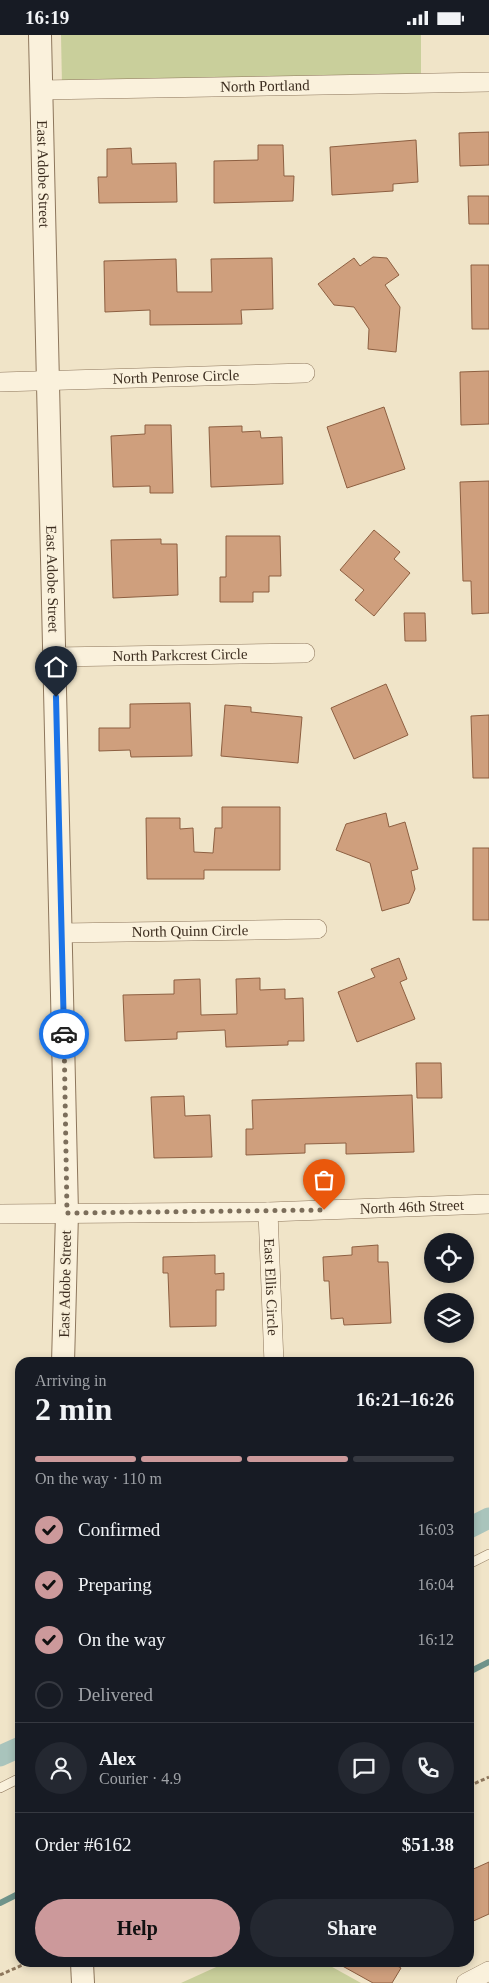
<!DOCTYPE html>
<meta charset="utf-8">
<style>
:root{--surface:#171b24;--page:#242831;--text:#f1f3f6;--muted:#9ea1a6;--line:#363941;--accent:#cc999b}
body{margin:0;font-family:"Times New Roman",serif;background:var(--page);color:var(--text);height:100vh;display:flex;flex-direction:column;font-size:19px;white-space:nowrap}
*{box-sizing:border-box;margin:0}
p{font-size:16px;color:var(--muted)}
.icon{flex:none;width:28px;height:28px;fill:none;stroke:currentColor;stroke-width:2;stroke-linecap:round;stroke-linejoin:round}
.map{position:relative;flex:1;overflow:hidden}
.drawer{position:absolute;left:15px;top:1322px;width:459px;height:610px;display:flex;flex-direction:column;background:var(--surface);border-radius:15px;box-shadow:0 2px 8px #0003}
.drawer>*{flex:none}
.fabs{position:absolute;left:424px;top:1198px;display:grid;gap:10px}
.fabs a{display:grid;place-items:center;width:50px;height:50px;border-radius:50%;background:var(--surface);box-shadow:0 2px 8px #0003;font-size:25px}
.pin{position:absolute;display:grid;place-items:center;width:42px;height:42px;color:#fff;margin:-51px -21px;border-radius:50% 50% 50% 0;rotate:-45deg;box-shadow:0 0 5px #0007}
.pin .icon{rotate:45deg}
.courier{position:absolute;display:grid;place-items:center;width:50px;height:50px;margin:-25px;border:4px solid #1a73e8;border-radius:50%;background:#fff;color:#222;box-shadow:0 1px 6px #0007}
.headline em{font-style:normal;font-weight:800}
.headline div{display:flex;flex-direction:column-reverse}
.headline{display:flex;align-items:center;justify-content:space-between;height:85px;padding:0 20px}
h1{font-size:32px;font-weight:800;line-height:38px}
.bar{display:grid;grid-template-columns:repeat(4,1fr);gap:8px 5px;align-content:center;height:60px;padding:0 20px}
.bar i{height:6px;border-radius:4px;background:var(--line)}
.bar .selected{background:var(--accent)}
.bar p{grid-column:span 4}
.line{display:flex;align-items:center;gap:12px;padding:0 20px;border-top:1px solid var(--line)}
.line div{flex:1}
.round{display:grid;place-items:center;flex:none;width:52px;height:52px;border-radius:26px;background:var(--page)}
ol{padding:0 20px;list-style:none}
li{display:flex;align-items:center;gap:15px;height:55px}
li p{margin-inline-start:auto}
li .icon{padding:5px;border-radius:50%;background:var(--accent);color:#111;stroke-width:4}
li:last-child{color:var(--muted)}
li i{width:28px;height:28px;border:2px solid var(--line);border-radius:50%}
.action{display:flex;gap:10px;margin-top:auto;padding:10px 20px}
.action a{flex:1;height:58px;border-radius:30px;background:var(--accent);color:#111;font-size:20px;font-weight:800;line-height:58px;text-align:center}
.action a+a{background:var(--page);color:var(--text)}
.status{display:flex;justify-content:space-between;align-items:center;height:35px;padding:0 25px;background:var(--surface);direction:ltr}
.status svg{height:14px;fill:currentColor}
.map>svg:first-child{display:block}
.green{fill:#c9cf9b}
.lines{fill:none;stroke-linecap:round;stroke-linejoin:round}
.stream{stroke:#6f938a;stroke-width:6}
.canal{stroke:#a9c4bc;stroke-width:21}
.building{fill:#cf9f7d;stroke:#8d5f41}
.service-casing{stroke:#8d765c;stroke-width:10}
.minor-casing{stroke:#8d765c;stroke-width:20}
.tertiary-casing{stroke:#8d765c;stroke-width:24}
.path{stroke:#8d765c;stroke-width:3;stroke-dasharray:4 2.5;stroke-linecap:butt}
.service{stroke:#faf1dc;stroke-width:9}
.minor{stroke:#faf1dc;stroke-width:19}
.tertiary{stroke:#faf1dc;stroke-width:22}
.done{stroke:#7c6e5b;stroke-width:5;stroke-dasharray:0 9}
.route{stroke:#1a73e8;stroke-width:6}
.labels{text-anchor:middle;stroke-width:4;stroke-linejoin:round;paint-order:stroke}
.street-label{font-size:15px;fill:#3d2e20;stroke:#f7eed8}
</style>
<div class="status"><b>16:19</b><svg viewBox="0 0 49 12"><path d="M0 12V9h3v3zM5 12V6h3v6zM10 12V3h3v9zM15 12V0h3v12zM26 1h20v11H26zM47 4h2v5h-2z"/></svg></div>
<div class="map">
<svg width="489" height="1948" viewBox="0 0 489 1948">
<rect width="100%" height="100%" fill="#f0e4c8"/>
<g class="green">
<path d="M61 0H421V42L62 51Z"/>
<path d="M225 1928H325L361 1948H181Z"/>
</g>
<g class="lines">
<g class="stream">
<path d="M469 1637 489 1627"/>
<path d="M0 1868 20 1858"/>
</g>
<g class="canal">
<path d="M469 1493 489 1483"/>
<path d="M0 1721 20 1712"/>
</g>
</g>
<g class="building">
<path d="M489 97V130L460 131 459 98Z"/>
<path d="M416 105 418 147 393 149V156L332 160 330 112Z"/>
<path d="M258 110H283L284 141H294L293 166 214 168V126L258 125Z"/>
<path d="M131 113 132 129 176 128 177 167 99 168 98 142H107V114Z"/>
<path d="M468 161H489V189H469Z"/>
<path d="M373 222 387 223 399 240 385 250 400 272 396 317 368 314 369 294 354 272 334 270 318 249 354 223 360 231Z"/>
<path d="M272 223 273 274 241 275 242 289 150 290V275L105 277 104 226 176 224 177 257H212L211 224Z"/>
<path d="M471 230H489V294H472Z"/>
<path d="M489 336V389L461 390 460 337Z"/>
<path d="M384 372 405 434 347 453 327 392Z"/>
<path d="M145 390H171L173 458H150V451L113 452 111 401 145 399Z"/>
<path d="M242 391V397L260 396 261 403 282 402 283 449 211 452 209 392Z"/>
<path d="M489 446V578L472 579 471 546H463L460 447Z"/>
<path d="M374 495 400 517 394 524 410 538 374 581 355 565 364 555 340 535Z"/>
<path d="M226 501H280L281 541H269V557H253V567H220V542H226Z"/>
<path d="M161 504V509H177L178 560 113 563 111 505Z"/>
<path d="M404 578H425L426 606H405Z"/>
<path d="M386 649 408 700 354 724 331 673Z"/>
<path d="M190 668 192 721 131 722 130 715 99 716V693H130V669Z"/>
<path d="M225 670 251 672V677L302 682 298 728 221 721Z"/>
<path d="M489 680V743H473L471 681Z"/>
<path d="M222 772H280V835H204V844H147L146 783H180V794L193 793 194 817 213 818 215 793H222Z"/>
<path d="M386 778 389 792 405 787 418 834 411 836 415 854 409 868 382 876 370 828 336 815 346 789Z"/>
<rect x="473" y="813" width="16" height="72"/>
<path d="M399 923 407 944 400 947 415 984 357 1007 338 957 375 942 371 934Z"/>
<path d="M260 943V955L285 954V964L303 963 304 1006H288V1010L226 1012 225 995 177 997V1004L125 1006 123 960 174 959V945L200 944 201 980 237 979 236 944Z"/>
<path d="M416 1028H441L442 1063H417Z"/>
<path d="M412 1060 414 1117 346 1119V1108L305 1109V1118L246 1120V1094H253L252 1065Z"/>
<path d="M184 1061 185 1081 210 1080 212 1122 154 1123 151 1062Z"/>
<path d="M378 1210V1227H388L391 1288 344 1290 343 1283 331 1284 329 1246H324L323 1222 352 1220V1212Z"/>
<path d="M215 1220V1239L224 1238V1255H216V1291L170 1292 168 1238H163V1222Z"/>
<path d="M489 1827V1879L469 1888V1836Z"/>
<path d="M337 1928H392L401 1933 392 1948H373Z"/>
</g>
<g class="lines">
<g class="service-casing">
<g id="service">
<path d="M469 1529 489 1519"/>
<path d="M0 1753 20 1743"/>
</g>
</g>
<g class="minor-casing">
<g id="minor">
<path id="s1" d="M41 55 489 47"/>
<path id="s2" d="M0 347 305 338"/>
<path id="s3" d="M55 622 305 618"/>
<path id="s4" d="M62 898 317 894"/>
<path id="s5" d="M268 1177 274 1328"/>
<path id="s6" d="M0 1179 268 1177 489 1169"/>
<path d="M466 1948 489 1936"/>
</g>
</g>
<g class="tertiary-casing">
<g id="tertiary">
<path id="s7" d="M40 0 67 1178 63 1328"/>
<path d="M82 1928 83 1948"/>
</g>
</g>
<g class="path">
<path d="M469 1751 489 1742"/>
<path d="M0 1940 27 1928"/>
</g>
<use href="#service" class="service"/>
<use href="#minor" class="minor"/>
<use href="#tertiary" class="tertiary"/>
</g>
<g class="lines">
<path class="done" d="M64 999 67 1178 324 1175"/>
<path class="route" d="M56 662 64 999"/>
</g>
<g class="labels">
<g class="street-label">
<text dy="5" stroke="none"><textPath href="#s1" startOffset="224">North Portland</textPath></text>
<text dy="5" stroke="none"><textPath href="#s7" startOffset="139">East Adobe Street</textPath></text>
<text dy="5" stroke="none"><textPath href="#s2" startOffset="176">North Penrose Circle</textPath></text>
<text dy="5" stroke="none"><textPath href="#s7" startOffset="544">East Adobe Street</textPath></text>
<text dy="5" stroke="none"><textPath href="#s3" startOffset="125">North Parkcrest Circle</textPath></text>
<text dy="5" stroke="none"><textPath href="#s4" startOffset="128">North Quinn Circle</textPath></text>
<text dy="5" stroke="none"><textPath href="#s6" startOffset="412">North 46th Street</textPath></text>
<text transform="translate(65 1249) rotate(-89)" y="5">East Adobe Street</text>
<text dy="5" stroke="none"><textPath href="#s5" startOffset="75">East Ellis Circle</textPath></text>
</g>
</g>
</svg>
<div class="fabs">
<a><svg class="icon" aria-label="locate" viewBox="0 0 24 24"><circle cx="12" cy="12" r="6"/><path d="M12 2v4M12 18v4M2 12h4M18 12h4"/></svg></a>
<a><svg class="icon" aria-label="layers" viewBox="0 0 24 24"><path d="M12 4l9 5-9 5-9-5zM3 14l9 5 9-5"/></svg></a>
</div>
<div class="pin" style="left:324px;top:1175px;background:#ea580c"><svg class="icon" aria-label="bag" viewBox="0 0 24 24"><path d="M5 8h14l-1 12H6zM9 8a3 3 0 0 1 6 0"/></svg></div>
<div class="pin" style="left:56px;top:662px;background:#1f2937"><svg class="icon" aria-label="home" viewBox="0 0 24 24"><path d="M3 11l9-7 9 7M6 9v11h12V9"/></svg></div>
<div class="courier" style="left:64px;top:999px"><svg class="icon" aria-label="car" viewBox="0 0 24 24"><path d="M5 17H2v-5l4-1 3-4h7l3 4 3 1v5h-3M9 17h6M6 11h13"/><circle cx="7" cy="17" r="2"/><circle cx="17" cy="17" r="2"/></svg></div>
<section class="drawer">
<div class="headline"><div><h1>2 min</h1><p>Arriving in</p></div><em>16:21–16:26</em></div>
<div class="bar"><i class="selected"></i><i class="selected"></i><i class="selected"></i><i></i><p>On the way · 110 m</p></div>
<ol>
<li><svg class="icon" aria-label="check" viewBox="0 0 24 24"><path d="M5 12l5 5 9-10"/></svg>Confirmed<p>16:03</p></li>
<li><svg class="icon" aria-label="check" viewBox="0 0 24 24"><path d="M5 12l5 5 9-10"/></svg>Preparing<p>16:04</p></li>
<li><svg class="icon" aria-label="check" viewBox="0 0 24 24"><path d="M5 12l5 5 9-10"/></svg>On the way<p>16:12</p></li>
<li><i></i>Delivered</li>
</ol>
<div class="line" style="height:90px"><a class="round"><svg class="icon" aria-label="person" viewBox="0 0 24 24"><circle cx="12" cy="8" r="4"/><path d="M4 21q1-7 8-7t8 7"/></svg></a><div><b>Alex</b><p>Courier · 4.9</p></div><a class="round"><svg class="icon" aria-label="chat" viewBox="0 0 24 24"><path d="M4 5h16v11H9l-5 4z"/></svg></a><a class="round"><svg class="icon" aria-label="phone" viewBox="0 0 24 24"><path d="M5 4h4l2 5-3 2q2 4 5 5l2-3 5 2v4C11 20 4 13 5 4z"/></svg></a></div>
<div class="line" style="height:65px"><div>Order #6162</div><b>$51.38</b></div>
<div class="action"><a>Help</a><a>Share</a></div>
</section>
</div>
